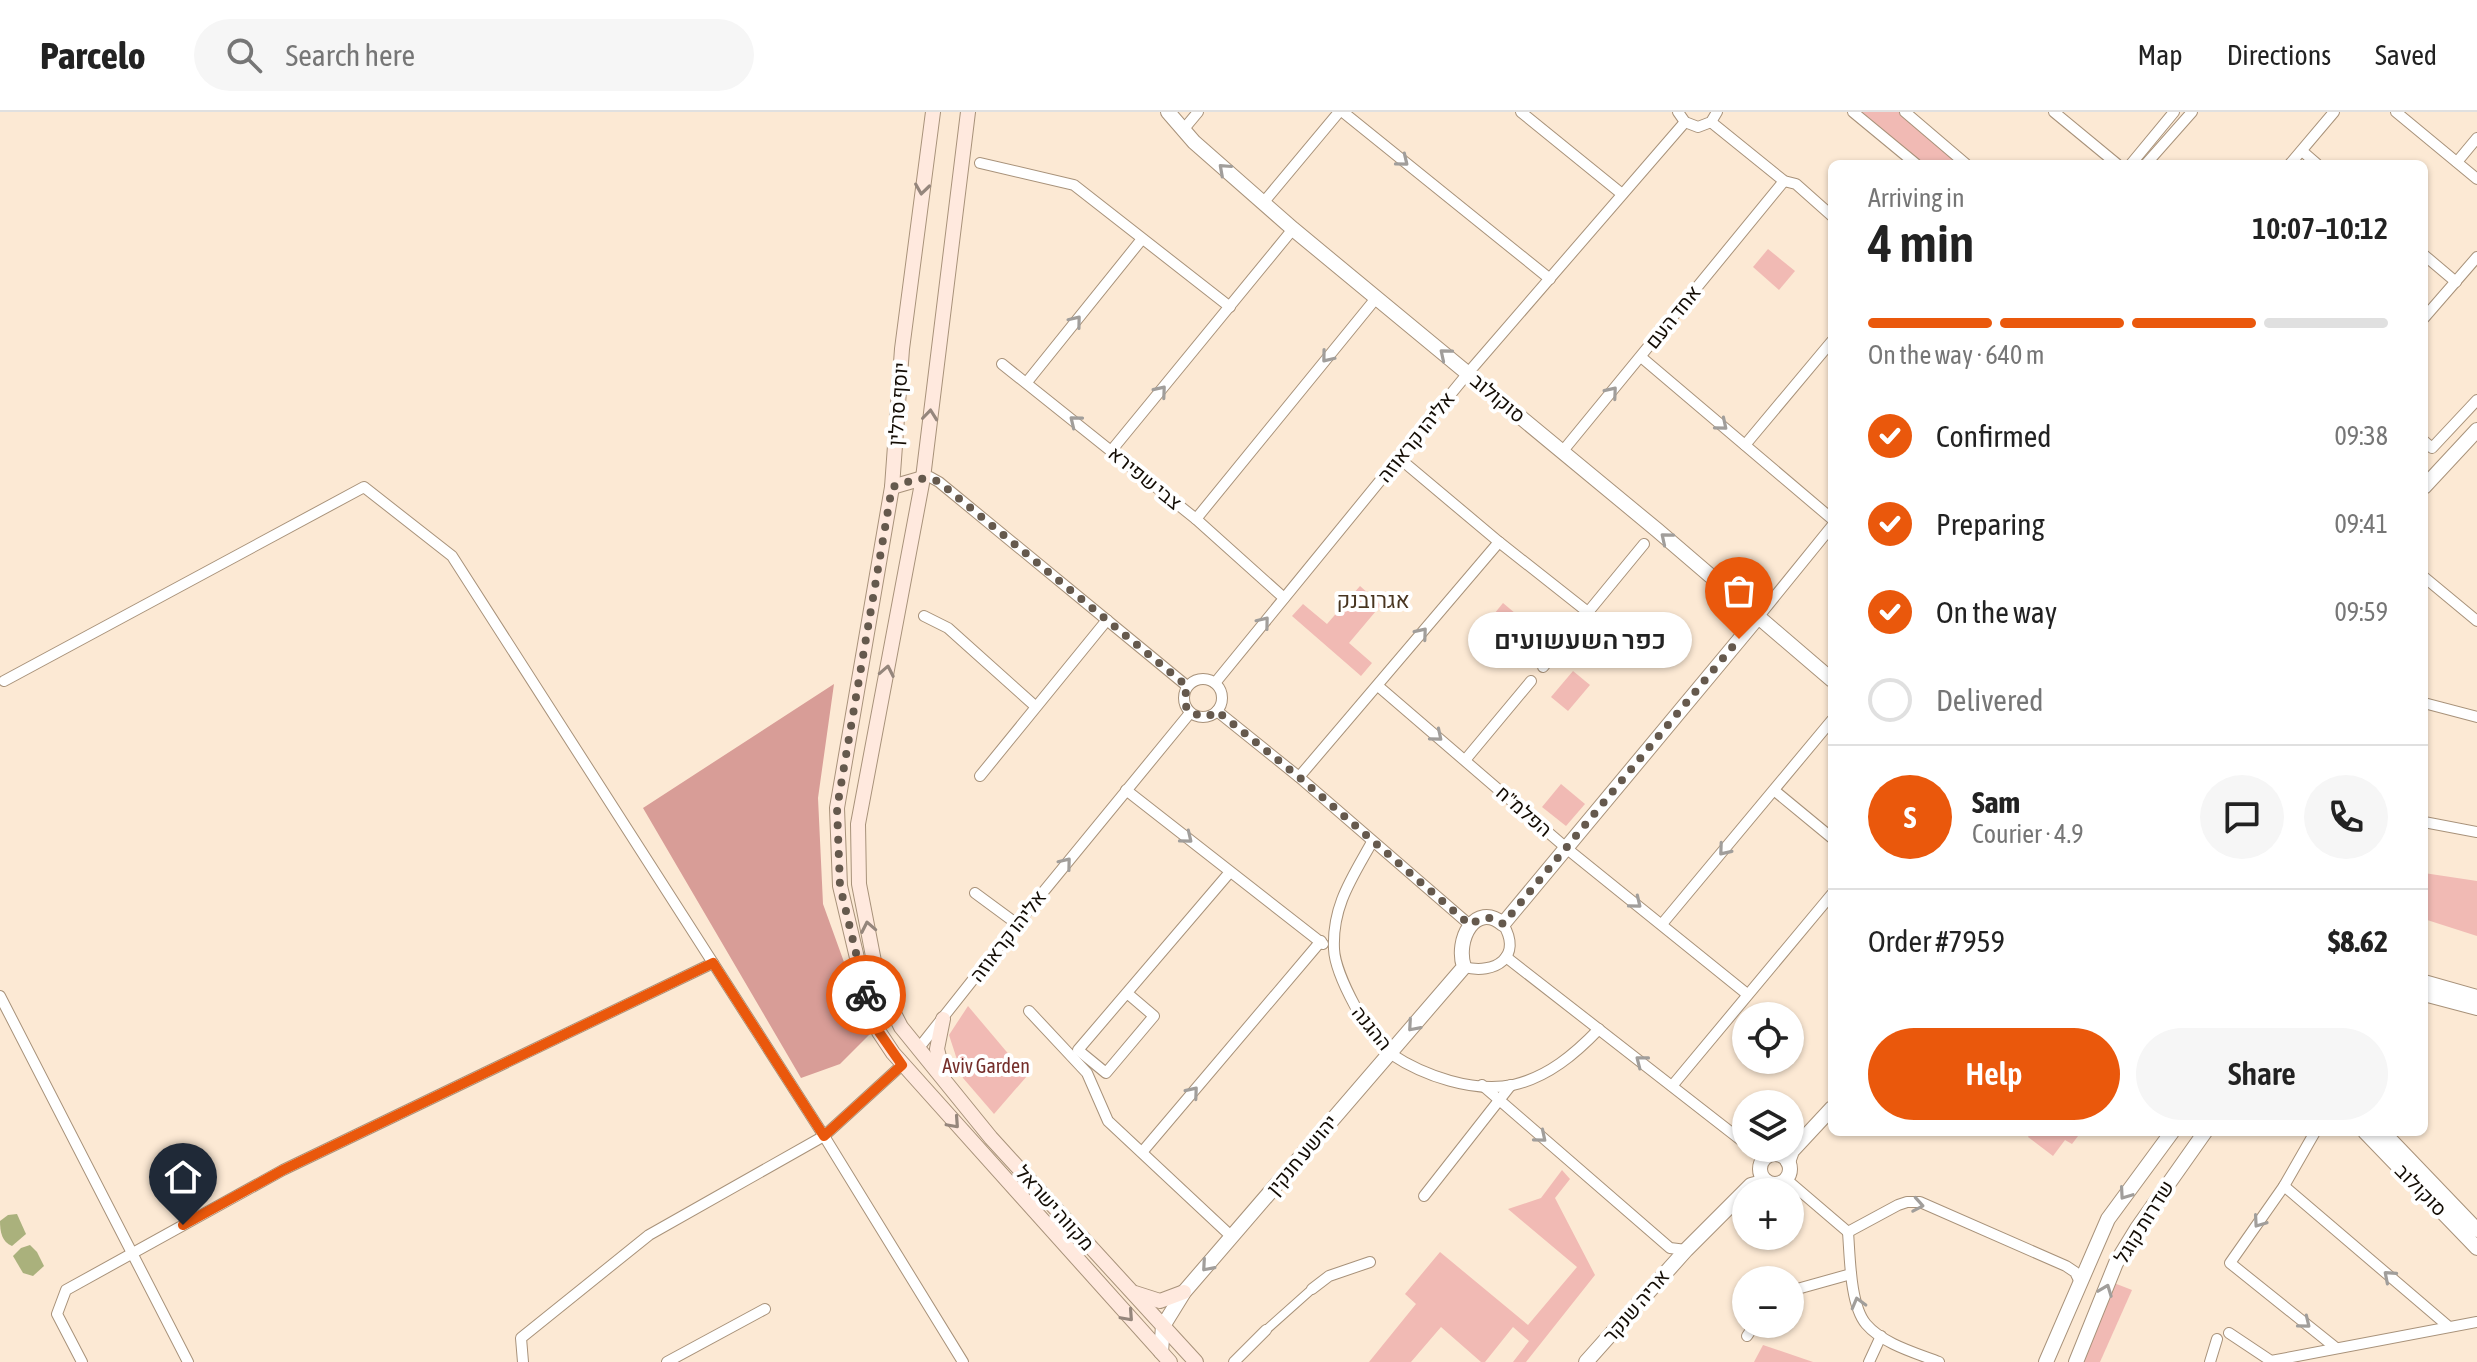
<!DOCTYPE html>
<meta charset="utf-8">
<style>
:root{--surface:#fff;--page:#f6f6f6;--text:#222;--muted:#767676;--line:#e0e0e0;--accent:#ea580c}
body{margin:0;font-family:"Asap Condensed",Heebo,sans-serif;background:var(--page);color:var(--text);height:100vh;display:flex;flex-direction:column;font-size:30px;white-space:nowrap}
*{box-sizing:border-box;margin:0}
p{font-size:26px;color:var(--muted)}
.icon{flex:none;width:44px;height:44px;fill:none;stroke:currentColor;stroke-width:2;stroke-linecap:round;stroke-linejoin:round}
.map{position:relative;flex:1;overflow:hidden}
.details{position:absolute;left:1828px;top:48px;width:600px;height:976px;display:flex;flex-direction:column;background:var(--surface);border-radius:12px;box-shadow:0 2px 6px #0004}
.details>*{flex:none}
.tools{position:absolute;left:1732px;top:890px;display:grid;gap:16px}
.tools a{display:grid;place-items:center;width:72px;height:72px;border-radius:50%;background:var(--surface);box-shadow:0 2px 6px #0004;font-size:40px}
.pin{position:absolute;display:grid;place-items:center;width:68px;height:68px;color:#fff;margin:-82px -34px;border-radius:50% 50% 50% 0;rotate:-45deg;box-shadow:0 0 8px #0007}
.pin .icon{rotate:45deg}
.courier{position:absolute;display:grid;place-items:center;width:80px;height:80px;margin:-40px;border:6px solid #ea580c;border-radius:50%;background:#fff;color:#222;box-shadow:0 2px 10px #0007}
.bubble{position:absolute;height:56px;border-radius:28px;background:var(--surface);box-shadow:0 2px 6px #0004;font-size:26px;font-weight:600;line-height:56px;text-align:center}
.head em{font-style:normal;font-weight:600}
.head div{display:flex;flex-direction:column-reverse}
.head{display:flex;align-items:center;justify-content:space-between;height:136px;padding:0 40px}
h1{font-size:52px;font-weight:600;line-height:60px}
.bar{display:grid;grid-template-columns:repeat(4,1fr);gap:12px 8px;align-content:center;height:96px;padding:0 40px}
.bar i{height:10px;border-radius:6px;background:var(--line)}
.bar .selected{background:var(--accent)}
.bar p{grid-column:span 4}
.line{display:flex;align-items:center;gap:20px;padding:0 40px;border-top:2px solid var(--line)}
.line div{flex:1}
.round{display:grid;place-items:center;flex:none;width:84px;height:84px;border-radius:42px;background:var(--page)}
ol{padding:0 40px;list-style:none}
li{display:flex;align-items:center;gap:24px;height:88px}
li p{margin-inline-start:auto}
li .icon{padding:8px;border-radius:50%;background:var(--accent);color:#fff;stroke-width:4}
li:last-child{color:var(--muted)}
li i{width:44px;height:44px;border:4px solid var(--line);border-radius:50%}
.primary-button{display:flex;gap:16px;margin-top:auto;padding:16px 40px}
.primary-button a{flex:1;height:92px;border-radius:48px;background:var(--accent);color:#fff;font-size:32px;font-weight:600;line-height:92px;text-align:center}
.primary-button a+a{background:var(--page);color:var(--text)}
header{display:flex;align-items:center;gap:48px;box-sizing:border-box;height:112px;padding:0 40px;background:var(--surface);border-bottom:2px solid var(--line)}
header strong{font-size:38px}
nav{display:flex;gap:44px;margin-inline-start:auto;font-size:28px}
.search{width:560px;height:72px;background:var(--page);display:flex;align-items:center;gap:20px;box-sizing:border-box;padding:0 28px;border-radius:44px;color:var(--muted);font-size:30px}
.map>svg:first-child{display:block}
.green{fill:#f1bab4}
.forest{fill:#d89d97}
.water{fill:#aab17c}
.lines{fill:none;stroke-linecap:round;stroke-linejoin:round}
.pedestrian-casing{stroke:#a8927a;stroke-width:10}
.minor-casing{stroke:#a8927a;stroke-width:12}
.tertiary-casing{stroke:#a8927a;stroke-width:16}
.secondary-casing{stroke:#a8927a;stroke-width:16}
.pedestrian{stroke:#fff;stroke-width:8}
.minor{stroke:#fff;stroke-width:10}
.tertiary{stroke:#fff;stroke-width:14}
.secondary{stroke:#ffe9de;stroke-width:14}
.oneway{stroke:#a19e9b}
.oneway2{stroke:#95867c}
.done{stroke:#65594d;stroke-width:8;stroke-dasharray:0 14.4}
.route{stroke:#ea580c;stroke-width:10}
.labels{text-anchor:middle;stroke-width:8;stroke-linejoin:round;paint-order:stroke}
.street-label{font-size:20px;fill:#130c04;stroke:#fff}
.park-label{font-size:20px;fill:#752e2a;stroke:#fff}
.neighbourhood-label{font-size:22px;fill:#483520;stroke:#fff}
</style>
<header>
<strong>Parcelo</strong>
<div class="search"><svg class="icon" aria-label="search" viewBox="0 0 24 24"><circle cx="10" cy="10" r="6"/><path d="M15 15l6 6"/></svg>Search here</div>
<nav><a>Map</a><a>Directions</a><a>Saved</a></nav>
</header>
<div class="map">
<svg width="2477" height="1250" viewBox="0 0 2477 1250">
<rect width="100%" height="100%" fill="#fce9d4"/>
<g class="green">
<path d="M1853 0H1905L1966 52H1916Z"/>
<path d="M1768 137 1795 159 1779 178 1753 155Z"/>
<path d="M1360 474 1381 493 1349 531 1372 551 1361 564 1292 504 1303 492 1327 512Z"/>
<path d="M1503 491 1522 507 1509 522 1490 507Z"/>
<path d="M1573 559 1590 573 1568 599 1551 585Z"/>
<path d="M1561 672 1585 692 1566 714 1542 695Z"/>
<path d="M2424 761 2477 769V824L2424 807Z"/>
<path d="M968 894 1027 964 994 1002 963 966 949 923Z"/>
<path d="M2031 1020H2081L2072 1032 2065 1028 2053 1044 2028 1025Z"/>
<path d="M1562 1058 1570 1067 1555 1086 1595 1163 1526 1250H1513L1529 1229 1513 1215 1485 1250H1481L1441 1215 1411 1250H1369L1416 1192 1405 1182 1440 1140 1528 1213 1577 1155 1508 1097 1541 1086Z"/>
<path d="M2114 1171 2132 1178 2100 1250H2081Z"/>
<path d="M1763 1233 1813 1250H1754Z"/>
</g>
<path class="forest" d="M834 572 818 686 823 792 870 922 840 952 801 966 643 696Z"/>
<g class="water">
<path d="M17 1102 26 1122 12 1134C2 1130 0 1120 0 1109L8 1103Z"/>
<path d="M30 1133 37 1140 44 1154 33 1164 23 1161 13 1144 21 1136Z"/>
</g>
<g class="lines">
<g class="pedestrian-casing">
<path id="pedestrian" d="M1266 1218 1312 1177"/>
</g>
<g class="minor-casing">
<g id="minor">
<path d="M1343 0 1550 167"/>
<path d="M1521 0 1622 82"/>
<path d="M1678 0 1685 10 1698 15 1711 10 1717 0"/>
<path d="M1853 0 1916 52"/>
<path d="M1905 0 1966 52"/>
<path d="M2054 0 2117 52"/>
<path d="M2396 0 2477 67"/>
<path d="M1711 10 1784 69 1796 72 1832 104"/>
<path d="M1183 18 1198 0"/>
<path d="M2302 39 2317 52"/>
<path d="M2457 50 2477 26"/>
<path d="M980 51 1074 73 1230 195"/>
<path d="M2131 52 2174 0"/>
<path d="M2146 52 2192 0"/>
<path d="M2290 52 2334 0"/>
<path d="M1263 91 1339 0"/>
<path d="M2424 143 2456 170"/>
<path d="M2424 206 2477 145"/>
<path d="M1641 245 1832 407"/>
<path d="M1002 252 1196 407 1284 486"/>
<path d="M1027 270 1142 127"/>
<path d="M2424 329 2432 336 2477 288"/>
<path d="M1745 333 1832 229"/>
<path d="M1111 339 1293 117"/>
<path d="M1562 340 1784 69"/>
<path d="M1399 346 1499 430 1589 501"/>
<path d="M923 366 930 365 939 370 1187 574"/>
<path d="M1196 407 1377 185"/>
<path d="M2424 465 2477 509"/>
<path d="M924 504 948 516 1035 594"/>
<path d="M1759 504 1832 414"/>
<path d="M1543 555 1644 432"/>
<circle cx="1203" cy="586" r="19"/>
<path d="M4 569 364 375 452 444 824 1024 963 1250"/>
<path d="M1215 571 1468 261 1685 10"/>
<path d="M1378 574 1571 740 1747 882"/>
<path d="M2424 591 2477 605"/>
<path d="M1217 599 1299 665 1470 813"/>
<path d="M1466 647 1531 569"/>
<path d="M980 664 1107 508"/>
<path d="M1299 665 1499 430"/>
<path d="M1126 678 1323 832"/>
<path d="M1775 679 1832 726"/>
<path d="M2424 710 2477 720"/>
<path d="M1372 730C1352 766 1332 794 1334 837 1335 863 1370 928 1391 942 1424 964 1474 981 1513 973 1548 965 1575 942 1599 917"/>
<path d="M975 781 1017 812"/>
<path d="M1662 812 1832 608"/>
<path d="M1506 845 1746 1032"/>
<path d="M1464 855C1495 863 1523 845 1503 812"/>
<path d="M1127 881 1154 904 1106 961 1078 938 1230 760"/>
<path d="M0 884 188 1250"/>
<path d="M1029 899 1087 961 1108 1009 1232 1125"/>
<path d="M918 937 1017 812 1190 601"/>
<path d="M1482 973 1670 1136 1686 1138"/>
<path d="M1672 974 1832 782"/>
<path d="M2315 1020 2284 1074 2230 1151 2336 1236"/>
<path d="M1751 1036 1764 1046"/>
<path d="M1143 1039 1321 829"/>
<path d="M1786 1067 1848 1120"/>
<path d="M2284 1074 2448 1214"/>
<path d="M1424 1084 1511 973"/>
<path d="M1848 1120 1898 1093 1907 1090H1920L2066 1154 2075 1160 2080 1170"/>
<path d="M1848 1120C1850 1145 1850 1193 1866 1212 1883 1232 1916 1241 1939 1250"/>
<path d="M1312 1177 1329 1164 1370 1150"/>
<path d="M1790 1179 1851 1162"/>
<path d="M2229 1221 2271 1249 2477 1210"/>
<path d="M1747 1224 1755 1212"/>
<path d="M82 1250 57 1202 66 1178 283 1058 713 851"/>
<path d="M523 1250 521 1226 649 1123 824 1024 902 953"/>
<path d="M667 1250 765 1197"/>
<path d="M1234 1250 1266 1218"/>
<path d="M1869 1250 1881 1224"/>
<path d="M2210 1250 2217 1227"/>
</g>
</g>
<g class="tertiary-casing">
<g id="tertiary">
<path d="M1168 0 1194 30 1293 117 1657 418 1832 568"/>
<path d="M2424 375 2477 318"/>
<path d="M2424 870 2477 885"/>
<path d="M2424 882 2477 896"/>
<path d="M2365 1020 2477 1136"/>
<path d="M2383 1020 2477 1118"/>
<circle cx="1775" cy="1057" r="15"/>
<path d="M1788 1050 1792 1039 1832 996"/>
<path d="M1161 1240 1163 1214 1184 1180 1464 855C1455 828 1475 789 1503 812L1759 504"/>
<path d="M1586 1250 1686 1138 1751 1073 1766 1069"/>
<path d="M2046 1250 2108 1107 2172 1020"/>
<path d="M2076 1250 2116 1151 2138 1115 2205 1020"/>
</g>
</g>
<g class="secondary-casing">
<g id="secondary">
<path d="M933 0 902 237 892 375 837 696 840 774 866 884 879 920 893 941 1170 1250"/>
<path d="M968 0 923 366 858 712 859 772 878 870 901 915 991 1026 1196 1250"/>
<path d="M892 375 923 366"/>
<path d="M943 907 937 937 944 965"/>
<path d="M1135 1181 1160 1189 1184 1180"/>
</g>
</g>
<use href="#pedestrian" class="pedestrian"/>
<use href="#minor" class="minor"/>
<use href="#tertiary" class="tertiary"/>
<use href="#secondary" class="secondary"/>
</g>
<defs><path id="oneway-chevron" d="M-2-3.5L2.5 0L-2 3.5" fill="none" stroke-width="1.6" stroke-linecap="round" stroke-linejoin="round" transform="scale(2)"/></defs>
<g class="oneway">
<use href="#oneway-chevron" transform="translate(1403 49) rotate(39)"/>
<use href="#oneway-chevron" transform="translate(1224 57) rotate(-138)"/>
<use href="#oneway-chevron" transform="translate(1076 209) rotate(-51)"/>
<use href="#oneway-chevron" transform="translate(1445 242) rotate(-140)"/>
<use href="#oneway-chevron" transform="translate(1327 245) rotate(129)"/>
<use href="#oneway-chevron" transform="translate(1161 279) rotate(-50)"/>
<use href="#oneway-chevron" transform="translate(1612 280) rotate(-50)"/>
<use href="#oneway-chevron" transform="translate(1075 309) rotate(-141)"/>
<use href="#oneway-chevron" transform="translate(1722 313) rotate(40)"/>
<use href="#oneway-chevron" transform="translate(1666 426) rotate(-140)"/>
<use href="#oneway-chevron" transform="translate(1264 510) rotate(-51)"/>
<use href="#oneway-chevron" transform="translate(1422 521) rotate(-50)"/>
<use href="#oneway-chevron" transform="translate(1437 624) rotate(40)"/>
<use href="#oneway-chevron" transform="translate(1187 726) rotate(39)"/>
<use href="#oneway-chevron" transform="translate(1724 738) rotate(130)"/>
<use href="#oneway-chevron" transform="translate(1066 751) rotate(-51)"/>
<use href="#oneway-chevron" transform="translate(1636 791) rotate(39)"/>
<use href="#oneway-chevron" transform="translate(1413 914) rotate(131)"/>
<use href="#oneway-chevron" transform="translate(1641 949) rotate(-142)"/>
<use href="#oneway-chevron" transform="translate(1193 980) rotate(-50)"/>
<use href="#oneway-chevron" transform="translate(1541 1025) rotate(40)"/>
<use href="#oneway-chevron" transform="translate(2125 1082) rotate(125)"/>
<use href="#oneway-chevron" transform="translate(1918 1093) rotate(10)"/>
<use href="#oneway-chevron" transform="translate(2259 1110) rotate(125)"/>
<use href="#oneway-chevron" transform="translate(1207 1154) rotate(131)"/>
<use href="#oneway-chevron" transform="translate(2389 1164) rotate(-139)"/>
<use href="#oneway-chevron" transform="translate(2106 1178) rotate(-69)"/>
<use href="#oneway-chevron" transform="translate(1858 1191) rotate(-105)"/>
<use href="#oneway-chevron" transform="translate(2305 1211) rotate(39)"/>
</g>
<g class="oneway2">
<use href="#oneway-chevron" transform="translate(922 77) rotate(98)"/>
<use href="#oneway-chevron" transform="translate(930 303) rotate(-84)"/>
<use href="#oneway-chevron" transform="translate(887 559) rotate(-79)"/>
<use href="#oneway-chevron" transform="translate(868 815) rotate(-101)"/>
<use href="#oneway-chevron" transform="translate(954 1011) rotate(48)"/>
<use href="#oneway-chevron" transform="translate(1128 1204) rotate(48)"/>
</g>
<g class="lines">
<path class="done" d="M866 883 840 774 837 696 892 375C908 370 924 362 939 370L1187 574 1184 591 1190 601 1207 605 1217 599 1299 665 1470 813C1481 805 1492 803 1503 812L1739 527"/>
<path class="route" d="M183 1113 283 1058 713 851 824 1024 902 953 879 920 866 883"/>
</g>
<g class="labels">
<g class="street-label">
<text transform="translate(1673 205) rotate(-51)" y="7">אחד העם</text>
<text transform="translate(1498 286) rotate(40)" y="7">סוקולוב</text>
<text transform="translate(898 292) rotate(-86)" y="7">יוסף סרלין</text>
<text transform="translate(1416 325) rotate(-51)" y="7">אליהו קראוזה</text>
<text transform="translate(1145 366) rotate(39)" y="7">צבי שפירא</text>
<text transform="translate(1524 699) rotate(41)" y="7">הפלמ"ח</text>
<text transform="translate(1008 824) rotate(-52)" y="7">אליהו קראוזה</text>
<text transform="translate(1372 916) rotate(51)" y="7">ההגנה</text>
<text transform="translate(1302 1043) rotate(-50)" y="7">יהושע חנקין</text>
<text transform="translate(2421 1078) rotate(46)" y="7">סוקולוב</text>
<text transform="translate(1055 1096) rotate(48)" y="7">מקווה ישראל</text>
<text transform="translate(2144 1110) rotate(-58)" y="7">שדרות קוגל</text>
<text transform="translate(1636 1194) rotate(-49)" y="7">אריה שנקר</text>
</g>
<g class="park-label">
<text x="986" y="961">Aviv Garden</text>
</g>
<g class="neighbourhood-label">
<text x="1373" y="496">אגרובנק</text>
</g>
</g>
</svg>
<div class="tools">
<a><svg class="icon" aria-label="locate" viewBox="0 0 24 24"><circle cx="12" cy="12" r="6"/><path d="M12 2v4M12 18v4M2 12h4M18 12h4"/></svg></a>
<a><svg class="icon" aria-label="layers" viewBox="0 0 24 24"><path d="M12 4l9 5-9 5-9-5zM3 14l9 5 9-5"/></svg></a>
<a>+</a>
<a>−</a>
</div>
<div class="pin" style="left:1739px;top:527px;background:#ea580c"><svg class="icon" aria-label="bag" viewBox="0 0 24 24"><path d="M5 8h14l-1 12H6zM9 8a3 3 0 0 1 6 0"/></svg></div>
<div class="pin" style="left:183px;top:1113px;background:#1f2937"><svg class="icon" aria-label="home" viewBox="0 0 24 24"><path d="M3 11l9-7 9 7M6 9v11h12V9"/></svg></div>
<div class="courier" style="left:866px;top:883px"><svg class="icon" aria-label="bike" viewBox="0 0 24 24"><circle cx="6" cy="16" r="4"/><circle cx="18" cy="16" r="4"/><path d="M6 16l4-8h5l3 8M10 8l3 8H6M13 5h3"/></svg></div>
<div class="bubble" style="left:1468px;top:500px;width:224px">כפר השעשועים</div>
<section class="details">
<div class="head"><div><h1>4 min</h1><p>Arriving in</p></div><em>10:07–10:12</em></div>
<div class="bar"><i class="selected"></i><i class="selected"></i><i class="selected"></i><i></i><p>On the way · 640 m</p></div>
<ol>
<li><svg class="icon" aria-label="check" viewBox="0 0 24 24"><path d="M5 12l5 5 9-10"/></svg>Confirmed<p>09:38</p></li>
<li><svg class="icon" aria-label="check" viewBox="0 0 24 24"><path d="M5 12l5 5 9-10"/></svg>Preparing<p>09:41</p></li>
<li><svg class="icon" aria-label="check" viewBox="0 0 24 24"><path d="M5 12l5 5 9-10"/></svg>On the way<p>09:59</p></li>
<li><i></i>Delivered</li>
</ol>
<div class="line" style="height:144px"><b class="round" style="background:var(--accent);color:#fff">S</b><div><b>Sam</b><p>Courier · 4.9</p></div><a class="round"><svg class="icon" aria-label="chat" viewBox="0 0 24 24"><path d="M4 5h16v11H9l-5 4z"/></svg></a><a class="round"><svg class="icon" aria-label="phone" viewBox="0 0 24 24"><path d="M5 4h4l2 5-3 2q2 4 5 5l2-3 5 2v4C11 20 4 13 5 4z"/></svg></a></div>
<div class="line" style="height:104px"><div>Order #7959</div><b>$8.62</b></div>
<div class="primary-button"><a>Help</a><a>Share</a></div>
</section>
</div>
